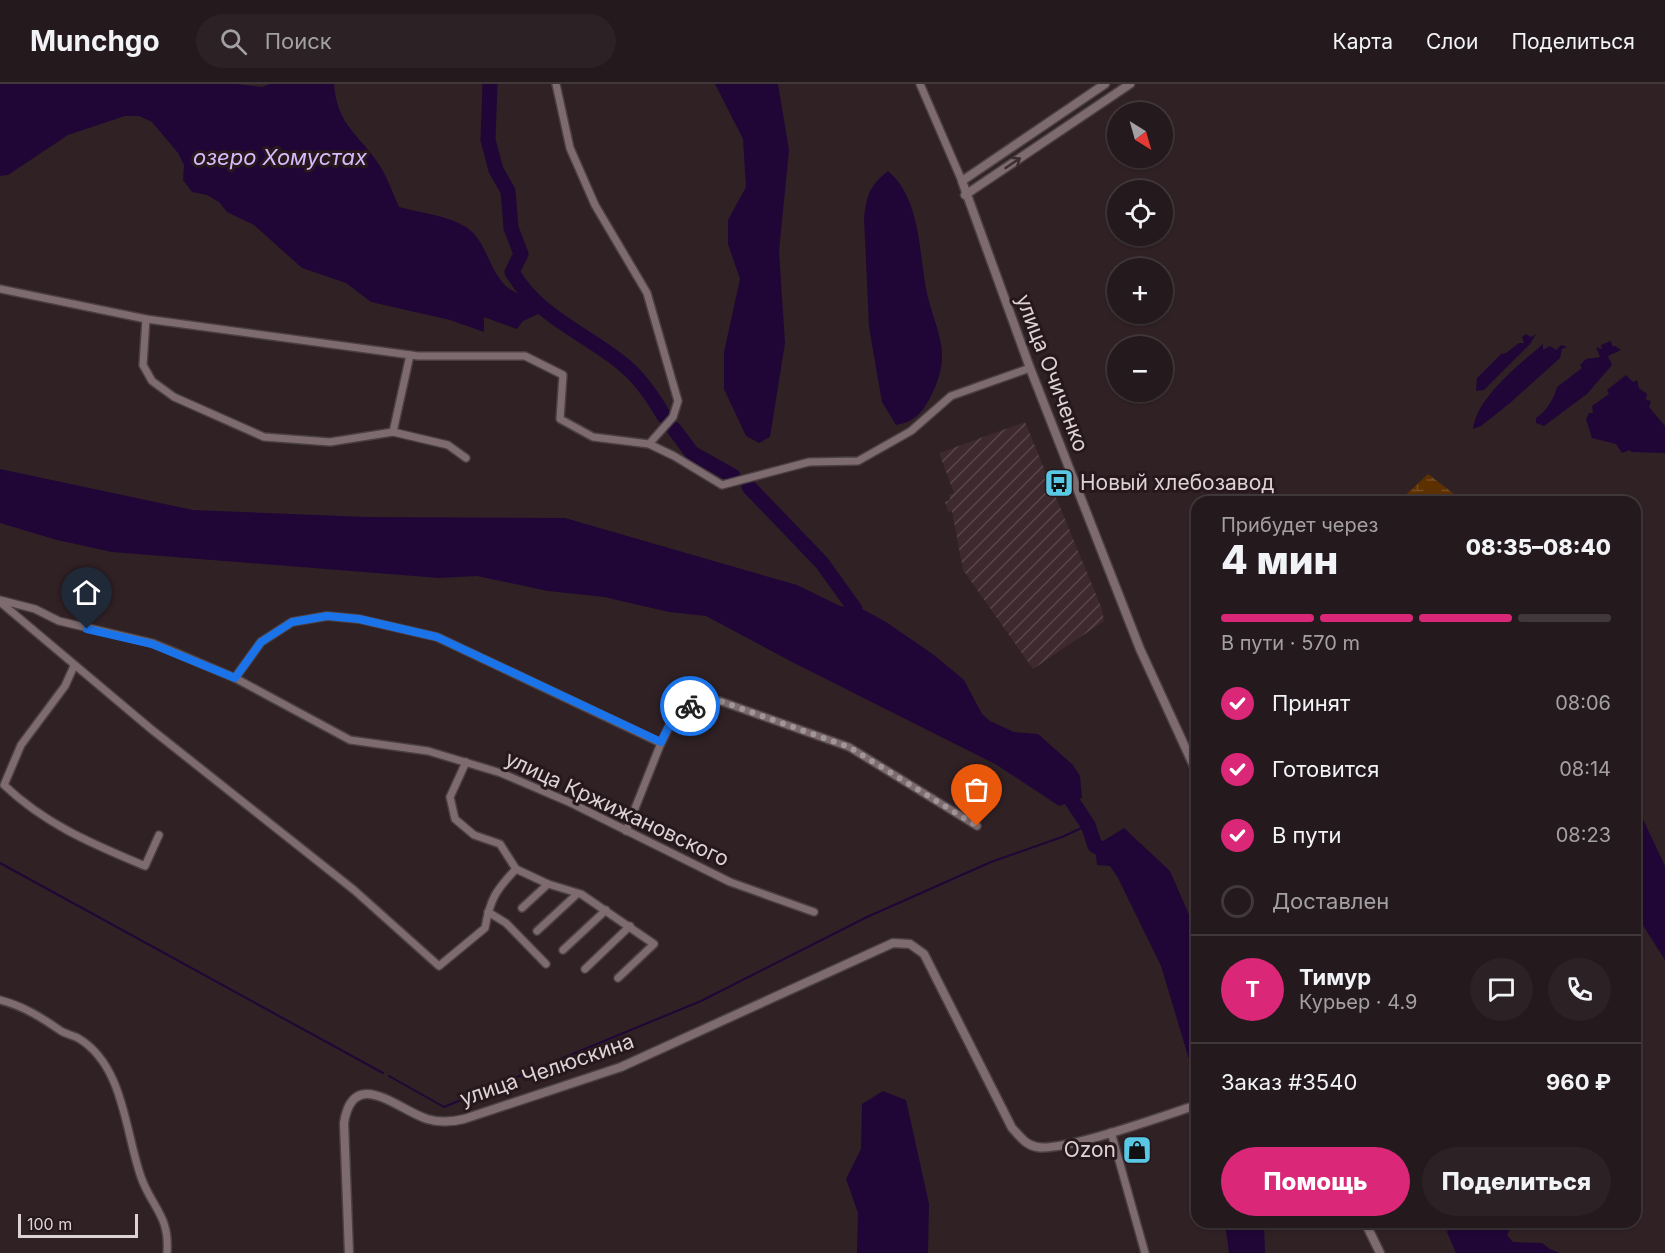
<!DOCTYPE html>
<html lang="ru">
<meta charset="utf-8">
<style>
:root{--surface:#24191c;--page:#2c2225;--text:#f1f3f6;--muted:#a3a0a3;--line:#41383b;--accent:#db2777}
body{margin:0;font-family:Inter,sans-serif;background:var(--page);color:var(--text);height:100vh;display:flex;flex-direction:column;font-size:22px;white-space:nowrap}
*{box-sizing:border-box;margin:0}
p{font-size:20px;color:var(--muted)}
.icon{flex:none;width:33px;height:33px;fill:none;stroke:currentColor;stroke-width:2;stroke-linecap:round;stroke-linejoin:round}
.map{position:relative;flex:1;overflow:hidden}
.details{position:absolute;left:1191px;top:412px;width:450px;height:732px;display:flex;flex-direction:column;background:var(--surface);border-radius:18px;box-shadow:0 2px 4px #0004,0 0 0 2px var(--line)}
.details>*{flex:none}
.needle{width:39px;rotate:143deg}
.buttons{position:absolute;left:1107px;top:18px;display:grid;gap:12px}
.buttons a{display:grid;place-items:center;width:66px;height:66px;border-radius:50%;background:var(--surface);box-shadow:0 2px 4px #0004,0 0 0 2px var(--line);font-size:30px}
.scale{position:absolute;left:18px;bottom:15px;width:120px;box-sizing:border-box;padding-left:6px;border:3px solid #ddd3d5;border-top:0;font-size:16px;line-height:21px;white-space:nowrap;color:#ddd3d5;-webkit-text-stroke:4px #26181c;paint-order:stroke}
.pin{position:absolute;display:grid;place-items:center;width:51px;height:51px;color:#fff;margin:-62px -26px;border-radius:50% 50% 50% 0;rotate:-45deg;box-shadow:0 0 6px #0007}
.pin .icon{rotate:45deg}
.courier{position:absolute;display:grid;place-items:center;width:60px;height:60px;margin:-30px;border:4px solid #1a73e8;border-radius:50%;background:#fff;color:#222;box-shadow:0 2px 8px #0007}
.head em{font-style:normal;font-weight:800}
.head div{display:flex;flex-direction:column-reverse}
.head{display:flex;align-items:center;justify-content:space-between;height:102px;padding:0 30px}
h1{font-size:39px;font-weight:800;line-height:45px}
.bar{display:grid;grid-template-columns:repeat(4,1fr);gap:9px 6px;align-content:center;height:72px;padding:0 30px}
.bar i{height:8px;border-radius:4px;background:var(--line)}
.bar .current{background:var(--accent)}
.bar p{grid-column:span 4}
.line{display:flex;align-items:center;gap:15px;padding:0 30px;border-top:2px solid var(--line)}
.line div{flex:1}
.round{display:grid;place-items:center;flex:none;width:63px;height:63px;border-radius:32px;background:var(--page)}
ol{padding:0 30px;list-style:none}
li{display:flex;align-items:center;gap:18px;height:66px}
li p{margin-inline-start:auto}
li .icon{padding:6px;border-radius:50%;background:var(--accent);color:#fff;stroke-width:4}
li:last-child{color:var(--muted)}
li i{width:33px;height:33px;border:3px solid var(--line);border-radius:50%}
.button{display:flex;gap:12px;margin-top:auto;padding:12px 30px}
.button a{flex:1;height:69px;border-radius:36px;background:var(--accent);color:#fff;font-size:24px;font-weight:800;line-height:69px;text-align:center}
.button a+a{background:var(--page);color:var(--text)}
header{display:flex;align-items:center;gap:36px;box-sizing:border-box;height:84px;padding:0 30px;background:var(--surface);border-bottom:2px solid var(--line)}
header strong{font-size:28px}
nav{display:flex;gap:33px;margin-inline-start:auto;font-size:21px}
.search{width:420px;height:54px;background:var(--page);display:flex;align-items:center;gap:15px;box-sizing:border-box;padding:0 21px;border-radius:33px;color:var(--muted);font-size:22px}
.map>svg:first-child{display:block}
.industrial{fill:url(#industrial-furrows)}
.wetland{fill:url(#wetland-marsh)}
.water{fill:#200636}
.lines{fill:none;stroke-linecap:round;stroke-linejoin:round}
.stream{stroke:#200636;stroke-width:2}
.river{stroke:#200636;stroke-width:15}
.minor-casing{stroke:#4a3f42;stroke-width:10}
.tertiary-casing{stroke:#4a3f42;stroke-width:11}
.minor{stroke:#7d6b6f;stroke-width:7}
.tertiary{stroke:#7d6b6f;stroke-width:8}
.oneway{stroke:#3c2d31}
.done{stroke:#a09597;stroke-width:6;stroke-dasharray:0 10.8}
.route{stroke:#1a73e8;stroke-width:8}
.labels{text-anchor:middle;stroke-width:6;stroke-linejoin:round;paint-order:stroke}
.street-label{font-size:21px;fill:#ddd3d5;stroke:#26181c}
.poi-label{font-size:21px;fill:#ddd3d5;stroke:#26181c;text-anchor:start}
.water-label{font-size:22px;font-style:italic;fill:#d6bafc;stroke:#26181c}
</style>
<header>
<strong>Munchgo</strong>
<div class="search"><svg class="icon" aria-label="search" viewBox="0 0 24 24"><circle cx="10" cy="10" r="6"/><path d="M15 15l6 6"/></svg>Поиск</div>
<nav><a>Карта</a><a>Слои</a><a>Поделиться</a></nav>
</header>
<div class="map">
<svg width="1665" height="1169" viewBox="0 0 1665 1169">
<defs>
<pattern id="industrial-furrows" width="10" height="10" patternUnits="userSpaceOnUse" patternTransform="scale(1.5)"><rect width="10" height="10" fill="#3e292e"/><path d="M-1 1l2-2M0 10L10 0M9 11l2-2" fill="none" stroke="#59474b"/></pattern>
<pattern id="wetland-marsh" width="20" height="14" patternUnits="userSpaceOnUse" patternTransform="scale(1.5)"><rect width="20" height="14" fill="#5d3000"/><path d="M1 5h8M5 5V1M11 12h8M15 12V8" fill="none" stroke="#744d24"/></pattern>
</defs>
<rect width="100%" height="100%" fill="#302125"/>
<path class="industrial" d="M1025 338 1102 525 1104 537 1033 585 963 486 952 427 948 428 945 418 950 416 949 411 954 409 939 369Z"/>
<path class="wetland" d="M1428 390 1454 410 1448 418H1398Z"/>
<g class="water">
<path d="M0 0H236L262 3 270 0H334C337 39 355 47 376 76 386 90 392 107 399 123 420 129 447 131 466 143 490 158 489 198 517 209 524 212 532 212 539 216L545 227 523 237 517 245 484 233V248L450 236 371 218 346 199 302 184 254 141 227 128 219 118 207 111 192 108 183 96 184 81 178 69 152 38 139 32H125L68 51 8 91 0 92Z"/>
<path d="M715 0H778L789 66 779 167 785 259 770 353 759 359 746 352 724 305V268L740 195 728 160V136L746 103 743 55Z"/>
<path d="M888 87C919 113 919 162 925 199 933 247 956 264 930 314 922 329 914 338 896 341L882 318 869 243 864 134C867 111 869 102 888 87Z"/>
<path d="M1526 250 1531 253 1536 250 1530 260 1484 306 1476 307 1477 294 1501 270 1506 269 1519 259H1524L1522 253Z"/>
<path d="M1611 257 1612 262H1615L1621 266 1608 272 1612 281 1587 310 1544 342 1536 339V334C1547 327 1554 314 1557 303L1582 284 1580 281 1586 275 1600 273 1596 263 1602 265 1601 261Z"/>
<path d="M1543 260V266L1550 262 1556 266 1561 261 1567 263 1562 265 1560 274 1510 319 1481 342 1473 345C1477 313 1520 280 1543 260Z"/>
<path d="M1626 291 1633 298 1637 296 1639 304 1647 310 1646 316 1651 317 1649 323 1665 342V369L1631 368 1630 366 1622 369 1616 360 1592 354 1586 335 1589 329H1593L1592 322 1609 310 1607 306Z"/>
<path d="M0 385 193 426 366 433 565 434 797 501 840 522 864 526 886 538 934 571 964 596 982 630 990 637 1014 648 1038 650 1073 681 1080 692 1082 714 1059 722 997 681 794 579 706 532 669 528 604 513 548 507 477 492 439 494 112 468 57 456 0 439Z"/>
<path d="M1640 729 1665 782V876L1635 829V730Z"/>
<path d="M1124 744 1170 787 1197 849V1002L1161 882 1118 794 1110 782 1097 781 1095 762Z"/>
<path d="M883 1007 906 1016 929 1120 928 1169H857L858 1129 846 1095 861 1065 862 1020Z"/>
<path d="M1225 1139H1264L1265 1169H1229Z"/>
<path d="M1451 1139H1513L1507 1151 1513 1158 1542 1159 1550 1165 1560 1169H1456L1447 1148Z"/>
</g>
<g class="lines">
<g class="stream">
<path d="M0 779 383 989"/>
<path d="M389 992 444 1023 701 917 867 833 991 778 1062 753 1088 741"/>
</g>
<g class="river">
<path d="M490 0 488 56 496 86 508 107 511 144 521 170 512 188C539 234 586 249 624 281 641 295 653 313 664 332"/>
<path d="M674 345 692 369 733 392"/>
<path d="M749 403 822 479 855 525"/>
<path d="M1072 717 1088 741 1095 762 1112 768"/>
</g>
<g class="minor-casing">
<g id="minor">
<path d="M556 0 570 64 595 121 647 209 678 317 673 333 649 360"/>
<path d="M920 0 962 97"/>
<path d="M0 205 146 235 418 272H525L563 291 560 335 593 353 649 360 674 372 722 401 809 378 858 377 911 347 951 312 1030 284"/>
<path d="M146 235 143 281 152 297 174 313 264 353 330 358 393 348 448 361 466 374"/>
<path d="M393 348 410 271"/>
<path d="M0 516 35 525 59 537 152 559 174 568 235 594 350 656 428 667 501 689 571 719 730 798 814 828"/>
<path d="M0 518 151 645 354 806 439 882 485 844C490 815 496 806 516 785L500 760 474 751 455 735 450 713 466 678"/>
<path d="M74 582 65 602 21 661 4 701C46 741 93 760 145 782L159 751"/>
<path d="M235 594 261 558 292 538 327 532 359 535 437 553 661 659 626 747"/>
<path d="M661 659 678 624 720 617 849 663 977 742"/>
<path d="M516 785 548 800 581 810 654 860 618 894"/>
<path d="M522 824 548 800"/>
<path d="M488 828 506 839 546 880"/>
<path d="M537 847 576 811"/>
<path d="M563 866 606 826"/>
<path d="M585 885 630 842"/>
<path d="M0 916C23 922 41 933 61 947 66 950 72 951 78 954 124 981 125 1048 141 1093 152 1124 170 1132 167 1169"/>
<path d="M1111 1048 1145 1169"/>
</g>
</g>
<g class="tertiary-casing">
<g id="tertiary">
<path d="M1105 0 962 97 1030 284 1140 565 1197 689"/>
<path d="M965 111 1130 0"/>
<path d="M1365 1138 1380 1169"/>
<path d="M349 1169 344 1039C353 982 397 1025 427 1035 440 1039 452 1038 464 1035L621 983 893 859 910 860 924 870 1012 1044C1020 1052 1025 1061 1037 1063 1064 1068 1166 1031 1197 1021"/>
</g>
</g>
<use href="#minor" class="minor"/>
<use href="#tertiary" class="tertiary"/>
</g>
<defs><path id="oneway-shaft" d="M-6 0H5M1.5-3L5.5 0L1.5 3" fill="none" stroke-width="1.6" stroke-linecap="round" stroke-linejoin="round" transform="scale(1.5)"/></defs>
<use class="oneway" href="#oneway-shaft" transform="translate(1013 79) rotate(-34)"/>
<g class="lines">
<path class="done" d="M690 622 720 617 849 663 977 742"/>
<path class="route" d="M87 545 152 560 235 594 261 558 292 538 327 532 359 535 437 553 661 658 678 624 690 622"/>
</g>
<defs>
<g id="bus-square" transform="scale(1.5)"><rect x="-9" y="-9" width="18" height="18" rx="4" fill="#59c8e4" stroke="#26181c"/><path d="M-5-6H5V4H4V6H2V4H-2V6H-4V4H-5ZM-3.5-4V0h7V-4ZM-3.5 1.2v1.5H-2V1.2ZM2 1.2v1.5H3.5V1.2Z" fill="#111"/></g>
<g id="shop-square" transform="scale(1.5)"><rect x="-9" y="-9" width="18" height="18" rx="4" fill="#59c8e4" stroke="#26181c"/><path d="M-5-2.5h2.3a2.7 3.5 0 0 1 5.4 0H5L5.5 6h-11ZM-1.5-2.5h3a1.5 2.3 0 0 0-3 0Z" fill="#111"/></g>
</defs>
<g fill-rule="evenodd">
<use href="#bus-square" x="1059" y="399"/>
<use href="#shop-square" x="1137" y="1066"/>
</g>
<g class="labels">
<g class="street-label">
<text transform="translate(1052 289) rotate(69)" y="7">улица Очиченко</text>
<text transform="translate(617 725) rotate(25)" y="7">улица Кржижановского</text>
<text transform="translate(547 986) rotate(-19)" y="7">улица Челюскина</text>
</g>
<g class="poi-label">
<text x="1080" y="406">Новый хлебозавод</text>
<text x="1116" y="1073" text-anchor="end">Ozon</text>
</g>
<g class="water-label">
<text x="280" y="81">озеро Хомустах</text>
</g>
</g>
</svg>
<div class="buttons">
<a><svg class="needle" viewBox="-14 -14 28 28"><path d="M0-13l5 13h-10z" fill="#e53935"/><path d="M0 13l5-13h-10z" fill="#a3a0a3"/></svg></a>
<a><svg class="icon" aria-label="locate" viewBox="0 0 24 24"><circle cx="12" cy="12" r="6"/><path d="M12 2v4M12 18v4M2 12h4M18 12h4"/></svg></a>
<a>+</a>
<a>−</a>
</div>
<div class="scale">100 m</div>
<div class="pin" style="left:977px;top:742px;background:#ea580c"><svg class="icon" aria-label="bag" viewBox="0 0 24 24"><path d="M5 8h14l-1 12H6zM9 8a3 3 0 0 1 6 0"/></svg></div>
<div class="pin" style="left:87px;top:545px;background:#1f2937"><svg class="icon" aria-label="home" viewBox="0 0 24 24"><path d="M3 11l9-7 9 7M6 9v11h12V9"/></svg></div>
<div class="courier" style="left:690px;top:622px"><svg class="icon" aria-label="bike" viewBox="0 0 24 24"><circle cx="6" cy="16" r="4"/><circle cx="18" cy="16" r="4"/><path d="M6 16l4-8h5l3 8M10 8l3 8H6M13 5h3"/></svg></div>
<section class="details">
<div class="head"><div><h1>4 мин</h1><p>Прибудет через</p></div><em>08:35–08:40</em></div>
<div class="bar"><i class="current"></i><i class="current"></i><i class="current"></i><i></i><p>В пути · 570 m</p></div>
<ol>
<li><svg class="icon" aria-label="check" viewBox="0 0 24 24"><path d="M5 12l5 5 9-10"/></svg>Принят<p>08:06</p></li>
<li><svg class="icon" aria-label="check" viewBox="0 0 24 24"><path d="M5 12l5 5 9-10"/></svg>Готовится<p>08:14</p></li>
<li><svg class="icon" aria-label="check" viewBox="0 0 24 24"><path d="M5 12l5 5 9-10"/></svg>В пути<p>08:23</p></li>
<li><i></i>Доставлен</li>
</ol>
<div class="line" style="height:108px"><b class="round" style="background:var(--accent);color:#fff">Т</b><div><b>Тимур</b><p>Курьер · 4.9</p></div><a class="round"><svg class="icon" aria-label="chat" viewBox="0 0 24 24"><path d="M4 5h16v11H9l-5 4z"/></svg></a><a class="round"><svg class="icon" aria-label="phone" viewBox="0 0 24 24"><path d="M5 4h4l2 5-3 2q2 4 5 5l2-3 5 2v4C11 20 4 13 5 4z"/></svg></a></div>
<div class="line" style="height:78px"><div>Заказ #3540</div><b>960 ₽</b></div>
<div class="button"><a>Помощь</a><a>Поделиться</a></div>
</section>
</div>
